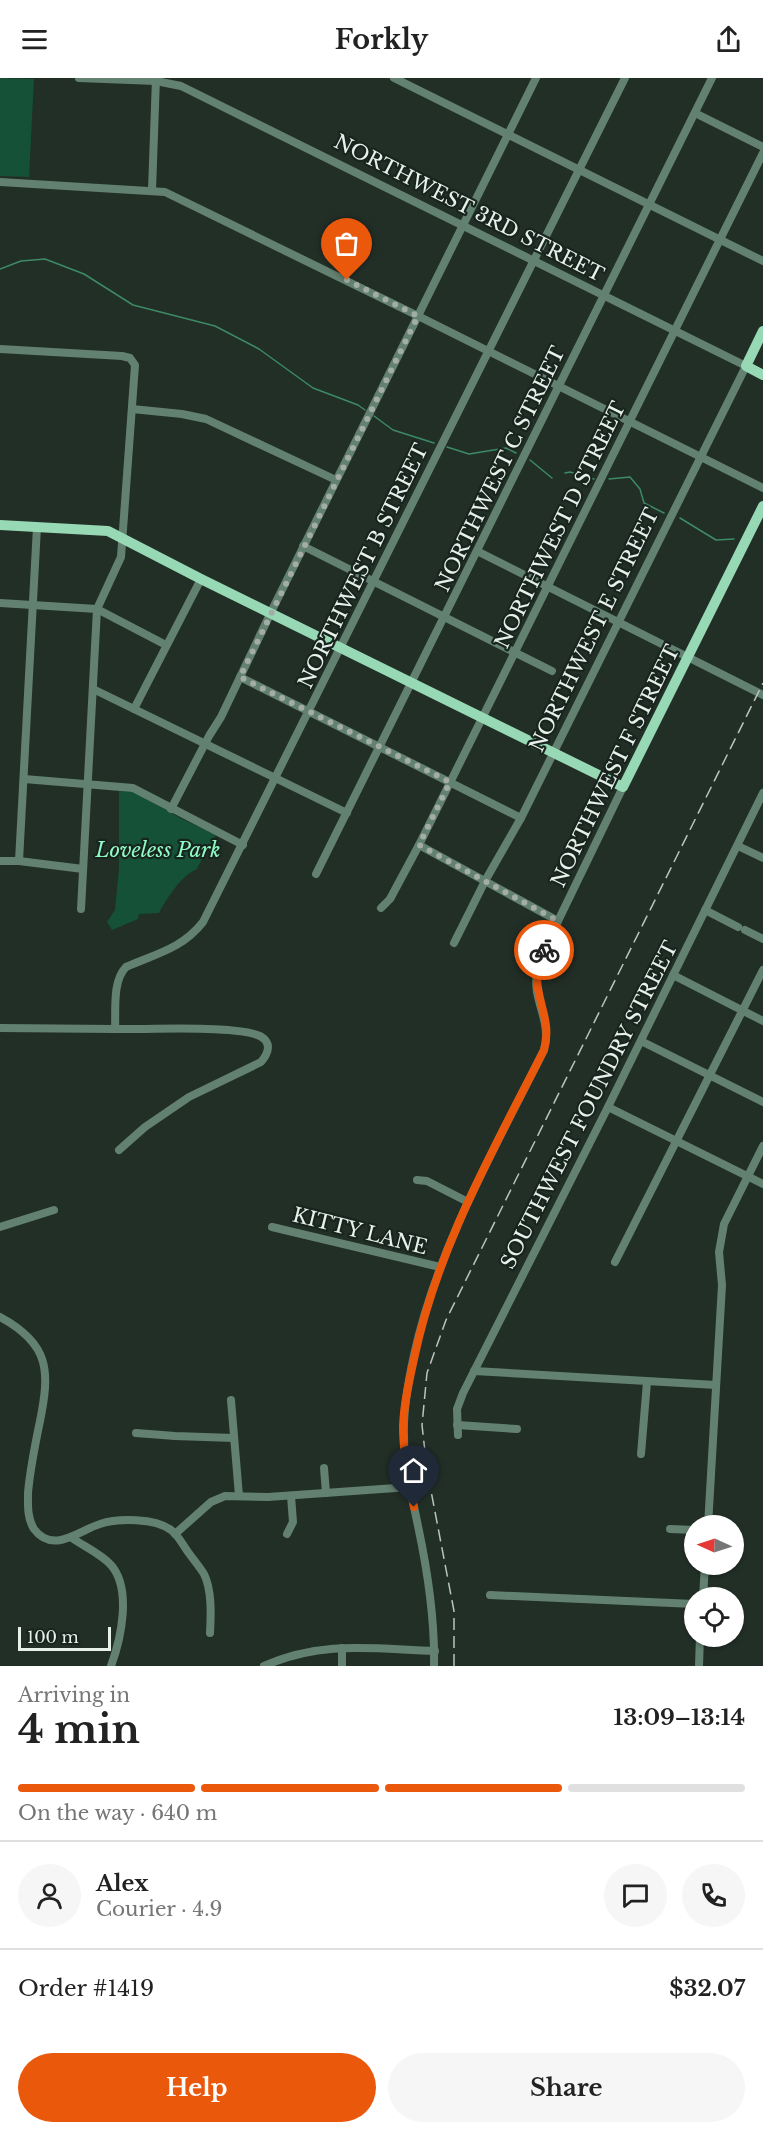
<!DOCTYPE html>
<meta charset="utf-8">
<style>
:root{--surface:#fff;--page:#f6f6f6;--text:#222;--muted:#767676;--line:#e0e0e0;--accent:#ea580c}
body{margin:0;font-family:"Libre Baskerville",serif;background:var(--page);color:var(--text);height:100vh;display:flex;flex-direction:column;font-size:22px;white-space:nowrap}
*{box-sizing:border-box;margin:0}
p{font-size:20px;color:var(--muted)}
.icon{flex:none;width:33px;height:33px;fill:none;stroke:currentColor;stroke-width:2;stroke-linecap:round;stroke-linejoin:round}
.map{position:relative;height:1588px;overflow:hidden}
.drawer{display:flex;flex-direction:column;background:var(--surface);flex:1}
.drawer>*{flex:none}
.needle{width:39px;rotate:273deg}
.tools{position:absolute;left:684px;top:1437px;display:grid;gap:12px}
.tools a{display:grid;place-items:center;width:60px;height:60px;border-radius:50%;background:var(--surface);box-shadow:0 2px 4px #0004;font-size:30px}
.scale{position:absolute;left:18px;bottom:15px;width:93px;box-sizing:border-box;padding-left:6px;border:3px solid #e8f0eb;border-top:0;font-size:16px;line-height:21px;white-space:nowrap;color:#e8f0eb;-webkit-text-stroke:4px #18251e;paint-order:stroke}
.pin{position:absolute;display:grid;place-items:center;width:51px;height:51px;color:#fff;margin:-62px -26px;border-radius:50% 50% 50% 0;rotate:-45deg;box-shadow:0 0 6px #0007}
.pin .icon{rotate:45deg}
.courier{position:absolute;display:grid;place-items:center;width:60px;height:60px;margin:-30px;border:4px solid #ea580c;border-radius:50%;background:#fff;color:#222;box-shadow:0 2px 8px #0007}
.headline em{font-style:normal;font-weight:700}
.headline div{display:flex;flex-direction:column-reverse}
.headline{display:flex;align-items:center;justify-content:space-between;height:102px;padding:0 18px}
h1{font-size:39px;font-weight:700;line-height:45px}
.bar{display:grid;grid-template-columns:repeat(4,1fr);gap:9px 6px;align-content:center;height:72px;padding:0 18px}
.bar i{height:8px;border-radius:4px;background:var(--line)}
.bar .on{background:var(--accent)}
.bar p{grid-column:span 4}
.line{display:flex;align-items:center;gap:15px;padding:0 18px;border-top:2px solid var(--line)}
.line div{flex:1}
.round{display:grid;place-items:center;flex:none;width:63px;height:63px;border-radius:32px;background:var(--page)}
.primary-button{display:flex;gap:12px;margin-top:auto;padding:12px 18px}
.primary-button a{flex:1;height:69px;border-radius:36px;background:var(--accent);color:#fff;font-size:24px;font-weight:700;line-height:69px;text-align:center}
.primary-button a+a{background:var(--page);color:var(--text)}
header{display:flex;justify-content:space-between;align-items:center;height:78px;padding:0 18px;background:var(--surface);font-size:27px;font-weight:700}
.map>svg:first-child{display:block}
.green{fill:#145136}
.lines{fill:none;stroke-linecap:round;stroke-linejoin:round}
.stream{stroke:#3d8a65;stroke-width:1.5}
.minor{stroke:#638170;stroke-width:8}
.major{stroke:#97d8b5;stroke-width:10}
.rail{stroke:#bbc4be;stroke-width:1.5;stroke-dasharray:12 6;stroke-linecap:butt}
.done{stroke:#a3aca6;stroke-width:6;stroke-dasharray:0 10.8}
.route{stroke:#ea580c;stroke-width:8}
.labels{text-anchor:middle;stroke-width:4.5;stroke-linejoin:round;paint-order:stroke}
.street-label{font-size:20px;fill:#e8f0eb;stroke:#18251e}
.park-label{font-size:20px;font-style:italic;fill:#90fcc5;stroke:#18251e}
</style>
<header><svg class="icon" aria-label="menu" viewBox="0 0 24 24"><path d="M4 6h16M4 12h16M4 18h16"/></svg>Forkly<svg class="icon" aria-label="share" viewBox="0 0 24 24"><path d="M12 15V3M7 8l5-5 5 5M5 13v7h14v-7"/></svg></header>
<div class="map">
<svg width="763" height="1588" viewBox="0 0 763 1588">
<rect width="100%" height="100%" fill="#222f27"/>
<g class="green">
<path d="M0 0 34 1 29 99 0 98Z"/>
<path d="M119 713 136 714 180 740 216 757 196 792C183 795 165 823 159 835L139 836 138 841 112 852 107 844 115 832 119 790Z"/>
</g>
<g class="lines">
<g class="stream">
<path d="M0 191 21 183 45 181 84 196 133 227 215 248 259 271 313 310 358 327 365 332"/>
<path d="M374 338 393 352 434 365"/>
<path d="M447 369 469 376 506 370 516 375"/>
<path d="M530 382 552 400"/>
<path d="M565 395 570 394 594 401"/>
<path d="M609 401 630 399 640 411 644 425 664 435"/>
<path d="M680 440 716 462 734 461"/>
</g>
<g class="minor">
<path d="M79 0 156 3 181 8 746 288 521 740 485 803 454 865"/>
<path d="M394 0 763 183"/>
<path d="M695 35 763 69"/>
<path d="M0 104 165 114 410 234 763 410"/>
<path d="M152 112 156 0"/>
<path d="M0 271 122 278 130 280 135 287 121 479 97 531 81 831"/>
<path d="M132 331 182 336 206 341 336 402"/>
<path d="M303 468 552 593"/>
<path d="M477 473 763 617"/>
<path d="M0 525 97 531 166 567"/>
<path d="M240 599 521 740"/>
<path d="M93 611 347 735"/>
<path d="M134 631 201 501"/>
<path d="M24 701 133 710 243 767"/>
<path d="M171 731 209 658 221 639 274 528 536 0"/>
<path d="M419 767 558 843"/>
<path d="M738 768 763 780"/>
<path d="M0 783H19L83 791"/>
<path d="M19 783 37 449"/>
<path d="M316 796 712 0"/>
<path d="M381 830 390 821 419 767 763 75"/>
<path d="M705 832 738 849"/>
<path d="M745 852 763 861"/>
<path d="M673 897 763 943"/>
<path d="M0 950 115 951C116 933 112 903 126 889 155 876 182 871 203 844L625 0"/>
<path d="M115 951C142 952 247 946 263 960 272 967 267 977 261 984L189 1019 145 1049 119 1072"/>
<path d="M641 963 763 1024"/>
<path d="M608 1029 763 1106"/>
<path d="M417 1102 427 1103 468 1124"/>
<path d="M0 1149 54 1132"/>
<path d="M272 1149 440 1189"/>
<path d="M615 1184 763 892"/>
<path d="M0 1239C50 1266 50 1293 40 1343 35 1367 30 1391 28 1415 28 1427 27 1440 34 1451 53 1477 80 1452 100 1446 118 1440 155 1440 171 1452 178 1457 183 1467 188 1474 193 1481 199 1488 204 1496 212 1512 211 1537 210 1555"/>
<path d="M474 1293 716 1307"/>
<path d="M231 1322 239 1418"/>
<path d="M457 1347 517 1351"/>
<path d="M136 1355 175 1358 234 1360"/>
<path d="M458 1357 457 1331 463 1315 608 1029 763 715"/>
<path d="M641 1376 647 1304"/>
<path d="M324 1390 326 1415"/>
<path d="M708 1448 722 1207 719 1174 724 1146 763 1068"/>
<path d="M670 1451 694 1452"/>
<path d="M175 1456 211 1424 225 1418 268 1419 410 1409"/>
<path d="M287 1456 293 1444 291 1418"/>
<path d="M72 1460C85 1469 101 1476 111 1487 132 1511 121 1561 111 1588"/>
<path d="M490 1517 694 1526"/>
<path d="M703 1520 705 1486"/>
<path d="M264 1588C322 1562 373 1571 435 1573"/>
<path d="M342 1588V1570"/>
<path d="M434 1588C435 1540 428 1495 418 1448 412 1418 404 1389 404 1358 403 1331 408 1304 414 1277 438 1168 495 1070 544 972 550 950 541 935 537 914 535 901 537 888 542 876L623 709"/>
<path d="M699 1588 700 1558"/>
</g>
<g class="major">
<path d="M763 253 746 288 763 297"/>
<path d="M0 447 108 453 201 501 623 709 763 428"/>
</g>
<path class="rail" d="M454 1588V1533L427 1392 422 1347 427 1295 446 1242 763 605"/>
</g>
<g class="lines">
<path class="done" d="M347 202 418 238 240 599 450 704 419 767 558 843 544 872"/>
<path class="route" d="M414 1429C408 1402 403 1375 403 1348 404 1325 409 1303 414 1281 437 1170 494 1071 544 972 555 934 524 913 544 872"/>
</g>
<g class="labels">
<g class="street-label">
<text transform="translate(469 130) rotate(27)" y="7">NORTHWEST 3RD STREET</text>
<text transform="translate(500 391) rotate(-64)" y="7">NORTHWEST C STREET</text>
<text transform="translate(560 447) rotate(-64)" y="7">NORTHWEST D STREET</text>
<text transform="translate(363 488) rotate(-64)" y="7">NORTHWEST B STREET</text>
<text transform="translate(594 552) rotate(-64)" y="7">NORTHWEST E STREET</text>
<text transform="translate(615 688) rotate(-64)" y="7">NORTHWEST F STREET</text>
<text transform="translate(589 1027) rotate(-63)" y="7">SOUTHWEST FOUNDRY STREET</text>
<text transform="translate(360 1153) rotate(14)" y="7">KITTY LANE</text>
</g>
<g class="park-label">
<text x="158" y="779">Loveless Park</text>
</g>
</g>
</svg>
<div class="tools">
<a><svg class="needle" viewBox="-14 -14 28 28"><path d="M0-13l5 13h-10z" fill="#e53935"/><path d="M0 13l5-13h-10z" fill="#767676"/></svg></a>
<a><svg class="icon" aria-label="locate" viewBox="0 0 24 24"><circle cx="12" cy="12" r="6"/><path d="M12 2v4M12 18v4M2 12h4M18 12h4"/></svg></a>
</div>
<div class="scale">100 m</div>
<div class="pin" style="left:347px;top:202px;background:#ea580c"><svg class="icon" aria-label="bag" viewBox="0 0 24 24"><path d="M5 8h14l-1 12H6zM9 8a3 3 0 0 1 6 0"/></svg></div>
<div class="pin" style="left:414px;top:1429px;background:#1f2937"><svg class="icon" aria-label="home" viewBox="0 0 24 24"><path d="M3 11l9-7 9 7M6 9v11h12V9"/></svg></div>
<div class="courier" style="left:544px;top:872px"><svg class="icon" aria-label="bike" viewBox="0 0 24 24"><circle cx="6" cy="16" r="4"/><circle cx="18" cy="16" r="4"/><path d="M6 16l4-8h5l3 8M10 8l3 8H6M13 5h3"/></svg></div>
</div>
<section class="drawer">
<div class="headline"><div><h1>4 min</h1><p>Arriving in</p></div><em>13:09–13:14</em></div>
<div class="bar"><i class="on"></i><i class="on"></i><i class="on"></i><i></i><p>On the way · 640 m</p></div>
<div class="line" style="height:108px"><a class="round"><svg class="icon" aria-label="person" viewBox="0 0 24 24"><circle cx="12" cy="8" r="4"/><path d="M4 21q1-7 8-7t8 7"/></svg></a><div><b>Alex</b><p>Courier · 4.9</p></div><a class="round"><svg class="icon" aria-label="chat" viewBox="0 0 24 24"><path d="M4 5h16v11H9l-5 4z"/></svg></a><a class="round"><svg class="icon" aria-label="phone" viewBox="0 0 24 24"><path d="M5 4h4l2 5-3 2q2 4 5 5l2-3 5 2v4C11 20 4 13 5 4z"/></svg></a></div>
<div class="line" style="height:78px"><div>Order #1419</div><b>$32.07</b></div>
<div class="primary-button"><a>Help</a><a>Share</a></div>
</section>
